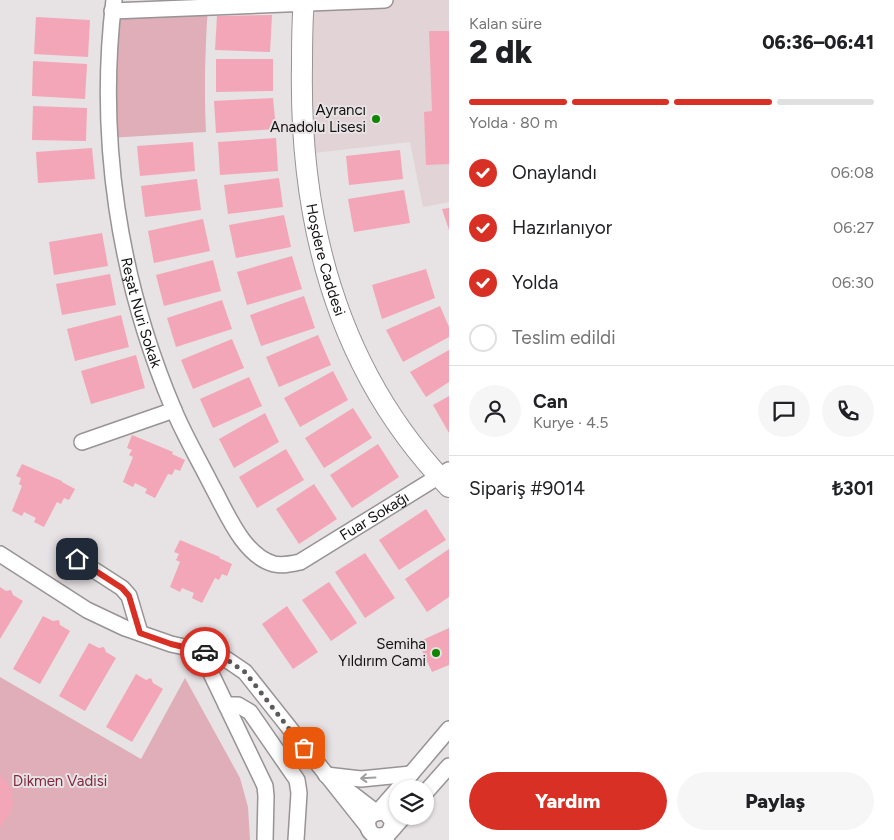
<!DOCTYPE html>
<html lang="tr">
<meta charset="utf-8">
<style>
:root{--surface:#fff;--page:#f6f6f6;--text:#202124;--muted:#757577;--line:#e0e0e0;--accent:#d93025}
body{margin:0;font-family:Figtree,sans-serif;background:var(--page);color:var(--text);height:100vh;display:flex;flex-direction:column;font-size:19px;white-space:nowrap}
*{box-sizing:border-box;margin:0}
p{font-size:16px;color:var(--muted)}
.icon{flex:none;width:28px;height:28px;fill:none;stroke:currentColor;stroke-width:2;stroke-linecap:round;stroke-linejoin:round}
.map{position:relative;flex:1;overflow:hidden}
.side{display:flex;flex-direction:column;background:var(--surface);width:445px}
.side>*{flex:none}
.controls{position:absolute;left:389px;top:780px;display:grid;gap:10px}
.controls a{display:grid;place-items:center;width:45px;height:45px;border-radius:50%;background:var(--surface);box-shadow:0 1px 4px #0004;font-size:25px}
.pin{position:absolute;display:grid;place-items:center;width:42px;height:42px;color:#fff;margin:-21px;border-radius:10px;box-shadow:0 2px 8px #0006}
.courier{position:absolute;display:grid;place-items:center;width:50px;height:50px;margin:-25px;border:4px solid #d93025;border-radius:50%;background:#fff;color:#222;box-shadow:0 1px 6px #0007}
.head em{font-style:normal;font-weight:800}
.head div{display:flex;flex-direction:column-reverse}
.head{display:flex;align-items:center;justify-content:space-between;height:85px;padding:0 20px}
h1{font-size:32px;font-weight:800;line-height:38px}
.bar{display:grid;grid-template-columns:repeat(4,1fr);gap:8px 5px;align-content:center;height:60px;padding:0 20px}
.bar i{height:6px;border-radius:4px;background:var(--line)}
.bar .active{background:var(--accent)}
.bar p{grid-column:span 4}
.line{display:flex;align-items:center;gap:12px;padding:0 20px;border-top:1px solid var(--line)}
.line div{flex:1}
.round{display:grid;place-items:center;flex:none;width:52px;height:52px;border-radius:26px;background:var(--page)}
ol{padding:0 20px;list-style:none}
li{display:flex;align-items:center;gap:15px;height:55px}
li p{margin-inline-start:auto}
li .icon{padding:5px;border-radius:50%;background:var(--accent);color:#fff;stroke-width:4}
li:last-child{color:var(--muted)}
li i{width:28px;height:28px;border:2px solid var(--line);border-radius:50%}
.action{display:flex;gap:10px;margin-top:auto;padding:10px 20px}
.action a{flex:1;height:58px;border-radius:30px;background:var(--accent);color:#fff;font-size:20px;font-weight:800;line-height:58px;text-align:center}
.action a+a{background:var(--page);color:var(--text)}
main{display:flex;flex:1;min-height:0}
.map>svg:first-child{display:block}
.built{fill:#e1d3d6}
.green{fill:#dfaeb8}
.building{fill:#f3a6b7}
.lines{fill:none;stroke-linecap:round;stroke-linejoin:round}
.minor-casing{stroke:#989394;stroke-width:18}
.major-casing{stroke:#989394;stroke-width:22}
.minor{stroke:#fff;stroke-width:15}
.major{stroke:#fff;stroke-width:20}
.oneway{stroke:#a09fa0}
.done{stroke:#5d5a5a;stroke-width:5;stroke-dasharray:0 9}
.route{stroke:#d93025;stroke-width:6}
.poi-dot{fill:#108500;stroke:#e7e2e3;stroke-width:2}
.labels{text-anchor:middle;stroke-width:4;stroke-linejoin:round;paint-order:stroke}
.poi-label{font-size:15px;fill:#121011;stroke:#e7e2e3;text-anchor:end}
.street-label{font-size:15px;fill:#121011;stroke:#e7e2e3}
.park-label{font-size:15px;fill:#812844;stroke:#e7e2e3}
</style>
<main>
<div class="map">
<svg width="449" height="840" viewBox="0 0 449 840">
<rect width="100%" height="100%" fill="#e7e2e3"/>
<path class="built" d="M385 0H449V202L423 207 410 142 305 154 304 3Z"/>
<g class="green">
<path d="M208 7C205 49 204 90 206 132L109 138 112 11Z"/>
<path d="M0 677 141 759 185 678 240 778 248 807 250 840H0Z"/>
</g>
<g class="building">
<path d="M272 15 270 52 215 50 217 16Z"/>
<path d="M36 17 90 20 88 57 34 54Z"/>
<path d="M429 31H449V164L426 165 424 112 432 111Z"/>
<path d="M216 59H273V91L216 92Z"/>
<path d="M33 61 87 64 85 99 32 96Z"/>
<path d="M273 98 276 129 216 133 214 101Z"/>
<path d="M33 106 87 108 86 141 32 140Z"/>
<path d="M276 138 278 171 220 175 218 142Z"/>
<path d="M193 142 195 171 140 176 137 146Z"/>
<path d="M92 148 95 179 38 183 36 152Z"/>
<path d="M400 150 403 179 349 185 346 156Z"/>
<path d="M279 178 283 207 228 214 224 185Z"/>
<path d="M197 179 201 210 145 217 141 186Z"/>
<path d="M404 190 410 223 354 232 348 199Z"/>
<path d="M449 208V230L442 209Z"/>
<path d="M284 215 291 247 236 258 229 225Z"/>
<path d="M203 219 210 251 154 263 148 231Z"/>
<path d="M102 233 108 266 54 275 49 242Z"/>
<path d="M292 256 302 289 247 305 237 272Z"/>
<path d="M213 260 221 291 164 306 156 275Z"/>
<path d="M426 269 435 298 382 319 372 285Z"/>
<path d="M110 274 116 305 62 315 56 284Z"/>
<path d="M304 296 315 328 261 346 250 315Z"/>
<path d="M222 300 232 329 176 347 167 318Z"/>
<path d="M440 306 449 327V337L403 362 386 330Z"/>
<path d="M121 315 129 347 75 361 67 329Z"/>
<path d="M318 335 331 365 279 387 266 357Z"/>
<path d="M232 339 244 368 193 389 181 360Z"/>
<path d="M449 350V382L426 397 410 372Z"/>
<path d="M136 355 145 388 91 404 81 371Z"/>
<path d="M333 371 348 400 300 427 284 398Z"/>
<path d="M249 377 262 406 213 428 200 399Z"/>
<path d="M449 396V433L433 405Z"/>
<path d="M353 408 372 438 324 468 305 438Z"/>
<path d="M265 413 279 442 234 468 219 439Z"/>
<path d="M132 435 173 452 172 454 185 460 180 471 175 469 172 475 168 474 155 498 145 493 147 489 135 483 133 487 123 482 133 457 129 455 132 450 127 448Z"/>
<path d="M378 444 399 477 352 508 330 475Z"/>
<path d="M286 449 304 480 257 508 239 477Z"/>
<path d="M22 464 62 481V482L75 489 69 500 64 498 61 504 57 502 44 527 34 522 36 518 24 512 22 516 12 511 22 486 19 484 21 478 16 476Z"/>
<path d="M314 484 337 519 299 544 276 509Z"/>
<path d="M426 509 446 540 399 570 379 540Z"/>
<path d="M180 540 220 557 219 558 232 564 227 576 222 574 219 580 215 578 202 603 192 598 194 593 182 588 180 592 170 587 180 562 176 560 179 554 174 552Z"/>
<path d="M449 549V597L427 612 405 579Z"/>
<path d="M365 553 395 598 365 618 335 572Z"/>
<path d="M329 582 357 623 331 641 302 600Z"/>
<path d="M0 587 6 591 11 590 13 595 23 601 0 639Z"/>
<path d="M287 606 318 652 293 669 262 624Z"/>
<path d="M43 616 53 621 59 620 60 625 70 631 40 684 13 669Z"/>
<path d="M449 628V665L432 672 418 642Z"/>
<path d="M89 643 99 648 104 647 106 652 116 658 85 711 59 696Z"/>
<path d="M136 674 146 680 151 678 153 683 163 689 132 742 106 727Z"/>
<path d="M0 774 8 783 11 789 13 802 10 814 0 827Z"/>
</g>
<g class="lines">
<g class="minor-casing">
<g id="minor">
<path id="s1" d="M114 0C97 138 119 280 173 408 184 435 199 460 212 486 226 511 243 556 274 564 283 566 291 564 300 562L449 470"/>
<path d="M112 11 385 0"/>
<path d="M82 442 174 410"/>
<path d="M0 554 87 610 125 628 171 644 220 655 245 672 368 827"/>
<path d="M77 559 122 588 129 596 140 633"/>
<path d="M204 651 206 663 265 786 266 796 265 840"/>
<path d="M226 705H238L250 712 297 780 299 793 296 840"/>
<path d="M326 775 361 779 411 774"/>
<path d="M405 781 449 729"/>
<path d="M343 787 377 813 398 789"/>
<path d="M425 793 449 766"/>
<path d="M390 832 404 816"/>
<path d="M386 840C388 829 399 824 385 813 377 811 372 813 368 820 366 832 375 840 387 834"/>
</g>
</g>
<g class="major-casing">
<g id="major">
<path id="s2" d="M304 0C302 21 302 43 302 65 299 222 337 371 449 487"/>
</g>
</g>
<use href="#minor" class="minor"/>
<use href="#major" class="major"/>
</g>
<defs><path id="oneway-shaft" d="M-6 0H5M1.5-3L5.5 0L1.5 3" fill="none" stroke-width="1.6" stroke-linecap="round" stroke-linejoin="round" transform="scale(1.25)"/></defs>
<use class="oneway" href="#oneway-shaft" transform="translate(368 778) rotate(177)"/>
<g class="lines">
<path class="done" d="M205 652 220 655 245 672 304 748"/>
<path class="route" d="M77 559 122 588 129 596 140 633 171 644 205 652"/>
</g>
<g class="poi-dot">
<circle cx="376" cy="119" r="5"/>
<circle cx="436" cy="653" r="5"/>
</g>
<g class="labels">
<g class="poi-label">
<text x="366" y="115">Ayrancı<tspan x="366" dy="17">Anadolu Lisesi</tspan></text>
<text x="426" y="649">Semiha<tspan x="426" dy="17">Yıldırım Cami</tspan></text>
</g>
<g class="street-label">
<text dy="5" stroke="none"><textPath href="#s2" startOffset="262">Hoşdere Caddesi</textPath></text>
<text dy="5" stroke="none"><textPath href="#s1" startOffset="316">Reşat Nuri Sokak</textPath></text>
<text dy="5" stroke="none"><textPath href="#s1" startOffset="720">Fuar Sokağı</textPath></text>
</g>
<g class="park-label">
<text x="60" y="786">Dikmen Vadisi</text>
</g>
</g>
</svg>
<div class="controls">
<a><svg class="icon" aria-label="layers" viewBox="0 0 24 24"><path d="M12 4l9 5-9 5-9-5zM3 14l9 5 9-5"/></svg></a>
</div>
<div class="pin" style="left:304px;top:748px;background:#ea580c"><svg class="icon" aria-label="bag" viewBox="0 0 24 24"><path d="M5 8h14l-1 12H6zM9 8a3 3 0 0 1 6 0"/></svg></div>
<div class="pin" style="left:77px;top:559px;background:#1f2937"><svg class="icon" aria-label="home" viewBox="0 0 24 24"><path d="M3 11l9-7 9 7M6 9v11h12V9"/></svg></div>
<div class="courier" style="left:205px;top:652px"><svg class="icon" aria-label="car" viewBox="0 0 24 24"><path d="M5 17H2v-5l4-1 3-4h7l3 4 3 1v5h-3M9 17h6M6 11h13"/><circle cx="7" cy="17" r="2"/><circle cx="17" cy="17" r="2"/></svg></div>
</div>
<section class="side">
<div class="head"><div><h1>2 dk</h1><p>Kalan süre</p></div><em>06:36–06:41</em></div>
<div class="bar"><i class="active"></i><i class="active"></i><i class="active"></i><i></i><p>Yolda · 80 m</p></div>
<ol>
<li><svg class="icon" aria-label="check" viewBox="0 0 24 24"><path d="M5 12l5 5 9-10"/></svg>Onaylandı<p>06:08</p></li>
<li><svg class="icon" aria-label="check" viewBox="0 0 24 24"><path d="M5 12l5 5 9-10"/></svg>Hazırlanıyor<p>06:27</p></li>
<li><svg class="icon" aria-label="check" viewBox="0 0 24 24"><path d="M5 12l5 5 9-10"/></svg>Yolda<p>06:30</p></li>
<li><i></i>Teslim edildi</li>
</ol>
<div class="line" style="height:90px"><a class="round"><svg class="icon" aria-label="person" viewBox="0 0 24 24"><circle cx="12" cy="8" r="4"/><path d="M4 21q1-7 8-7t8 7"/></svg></a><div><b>Can</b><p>Kurye · 4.5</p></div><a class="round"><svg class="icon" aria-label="chat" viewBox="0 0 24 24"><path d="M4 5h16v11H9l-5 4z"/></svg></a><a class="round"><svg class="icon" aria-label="phone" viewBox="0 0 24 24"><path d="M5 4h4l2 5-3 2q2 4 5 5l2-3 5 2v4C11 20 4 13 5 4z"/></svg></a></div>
<div class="line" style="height:65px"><div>Sipariş #9014</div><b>₺301</b></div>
<div class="action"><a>Yardım</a><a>Paylaş</a></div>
</section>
</main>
